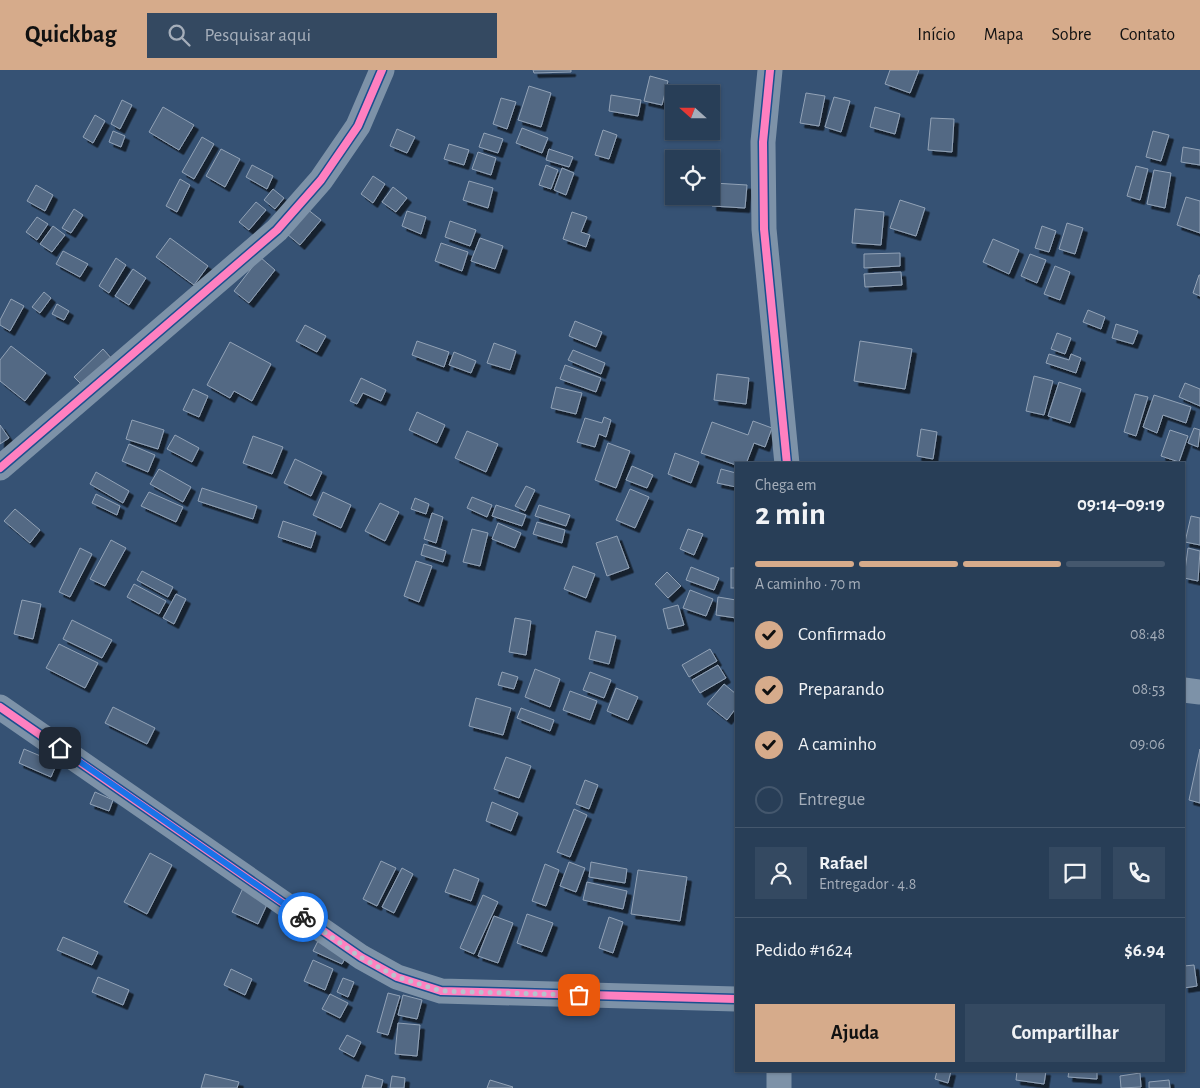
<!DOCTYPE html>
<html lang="pt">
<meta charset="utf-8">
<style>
:root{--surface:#283e57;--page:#344961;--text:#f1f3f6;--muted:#a5aeba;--line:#44576d;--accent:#d6ab8b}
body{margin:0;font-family:"Alegreya Sans",sans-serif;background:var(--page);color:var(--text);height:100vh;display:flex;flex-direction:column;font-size:19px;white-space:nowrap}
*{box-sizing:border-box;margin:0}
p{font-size:16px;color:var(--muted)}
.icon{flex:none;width:28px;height:28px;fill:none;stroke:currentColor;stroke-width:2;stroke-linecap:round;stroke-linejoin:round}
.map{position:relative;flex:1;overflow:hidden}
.panel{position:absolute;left:735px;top:392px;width:450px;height:610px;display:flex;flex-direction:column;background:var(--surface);border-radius:0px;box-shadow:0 1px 4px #0004,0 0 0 1px var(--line)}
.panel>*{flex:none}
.needle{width:32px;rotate:291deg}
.tools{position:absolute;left:665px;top:15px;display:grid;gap:10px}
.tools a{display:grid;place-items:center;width:55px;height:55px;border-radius:0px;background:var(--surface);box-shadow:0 1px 4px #0004,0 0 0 1px var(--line);font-size:25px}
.pin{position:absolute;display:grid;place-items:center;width:42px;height:42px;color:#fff;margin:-21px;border-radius:10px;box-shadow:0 2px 8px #0006}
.courier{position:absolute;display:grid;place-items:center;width:50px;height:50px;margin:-25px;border:4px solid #1a73e8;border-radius:50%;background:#fff;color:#222;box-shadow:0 1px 6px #0007}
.headline em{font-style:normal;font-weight:700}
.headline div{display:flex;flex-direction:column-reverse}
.headline{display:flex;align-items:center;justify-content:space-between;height:85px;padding:0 20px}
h1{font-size:32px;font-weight:700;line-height:38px}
.bar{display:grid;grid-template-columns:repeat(4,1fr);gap:8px 5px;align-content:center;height:60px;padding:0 20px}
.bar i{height:6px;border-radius:4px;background:var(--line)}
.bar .on{background:var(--accent)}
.bar p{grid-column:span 4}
.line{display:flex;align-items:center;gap:12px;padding:0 20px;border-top:1px solid var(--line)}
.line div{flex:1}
.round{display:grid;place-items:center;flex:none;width:52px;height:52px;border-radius:0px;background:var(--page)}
ol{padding:0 20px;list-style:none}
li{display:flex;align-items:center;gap:15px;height:55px}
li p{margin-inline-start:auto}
li .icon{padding:5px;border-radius:50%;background:var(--accent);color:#111;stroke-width:4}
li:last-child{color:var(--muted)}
li i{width:28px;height:28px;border:2px solid var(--line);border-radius:50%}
.cta{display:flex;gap:10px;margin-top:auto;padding:10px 20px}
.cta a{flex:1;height:58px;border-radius:0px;background:var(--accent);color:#111;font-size:20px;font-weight:700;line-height:58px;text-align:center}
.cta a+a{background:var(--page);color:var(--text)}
header{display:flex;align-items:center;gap:30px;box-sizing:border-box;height:70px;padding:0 25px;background:var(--accent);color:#111}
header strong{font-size:24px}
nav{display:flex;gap:28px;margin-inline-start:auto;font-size:18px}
.search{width:350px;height:45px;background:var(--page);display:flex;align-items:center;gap:12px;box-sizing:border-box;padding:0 18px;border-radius:0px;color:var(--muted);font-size:19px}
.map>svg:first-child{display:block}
.building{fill:#526984;stroke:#92a2b6;filter:url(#shadow)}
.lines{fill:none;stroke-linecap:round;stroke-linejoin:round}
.street{stroke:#7d92a8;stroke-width:25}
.cycleway-casing{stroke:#1b4f8f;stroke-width:11}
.cycleway{stroke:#ff80c0;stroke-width:8}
.done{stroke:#b9c2ce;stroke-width:5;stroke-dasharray:0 9}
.route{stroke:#1a73e8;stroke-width:6}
</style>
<header>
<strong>Quickbag</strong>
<div class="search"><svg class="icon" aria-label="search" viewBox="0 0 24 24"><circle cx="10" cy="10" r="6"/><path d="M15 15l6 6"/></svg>Pesquisar aqui</div>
<nav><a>Início</a><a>Mapa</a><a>Sobre</a><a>Contato</a></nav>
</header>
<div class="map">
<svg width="1200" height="1018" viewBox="0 0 1200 1018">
<defs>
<filter id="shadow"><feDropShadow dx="4.5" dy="4.5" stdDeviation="0" flood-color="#0009"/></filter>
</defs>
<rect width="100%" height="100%" fill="#365274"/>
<g class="building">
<path d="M533 0H571V2L534 3Z"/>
<path d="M890 0H919L910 23 885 14Z"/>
<path d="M650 6 668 11 662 35 644 31Z"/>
<path d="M529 16 551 23 541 57 518 50Z"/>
<path d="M806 23 825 26 819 56 800 53Z"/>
<path d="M611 25 641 30 638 46 609 41Z"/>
<path d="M834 27 850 31 841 62 825 57Z"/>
<path d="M501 28 516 32 507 59 493 54Z"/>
<path d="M122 30 132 35 120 59 111 54Z"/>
<path d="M163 37 194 55 179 80 149 62Z"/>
<path d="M875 37 900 44 895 64 870 57Z"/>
<path d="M95 45 105 51 93 73 83 67Z"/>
<path d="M931 48 954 49 952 82 928 80Z"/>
<path d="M522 58 548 68 542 83 516 73Z"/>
<path d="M397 59 415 67 407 83 390 76Z"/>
<path d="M603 60 617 65 609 89 595 85Z"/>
<path d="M113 61 125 66 121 77 109 72Z"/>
<path d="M1153 61 1169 65 1161 91 1146 87Z"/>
<path d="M484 63 503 69 498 83 479 77Z"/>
<path d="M202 67 214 74 194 109 182 102Z"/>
<path d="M449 74 469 80 464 95 444 89Z"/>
<path d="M1183 77 1200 80V95L1181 92Z"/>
<path d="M221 79 240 89 225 117 206 106Z"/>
<path d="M549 79 573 87 569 97 546 90Z"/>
<path d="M478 82 496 88 491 105 472 99Z"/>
<path d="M252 95 273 106 267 119 246 107Z"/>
<path d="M546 95 558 100 551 119 539 115Z"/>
<path d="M1136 96 1148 99 1140 130 1127 126Z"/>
<path d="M562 98 574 103 566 125 554 120Z"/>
<path d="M1154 100 1171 103 1165 138 1147 134Z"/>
<path d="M373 106 385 114 373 133 361 124Z"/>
<path d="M180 109 190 115 177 142 166 136Z"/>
<path d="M469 111 493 118 488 138 463 130Z"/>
<path d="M713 113 747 115 745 138 712 136Z"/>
<path d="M36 115 53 125 45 141 27 131Z"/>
<path d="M393 117 407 128 396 142 382 132Z"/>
<path d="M273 119 284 128 275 139 264 130Z"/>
<path d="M1186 127 1200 131V163L1177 155Z"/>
<path d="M900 130 925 138 916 166 890 158Z"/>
<path d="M256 132 266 140 249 160 239 152Z"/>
<path d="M74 139 83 145 71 163 62 158Z"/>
<path d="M307 139 321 150 300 175 287 164Z"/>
<path d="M855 139 884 142 881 175 852 173Z"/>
<path d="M407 141 426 147 421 164 402 156Z"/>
<path d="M572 142 587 147 581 162 590 165 586 177 563 169Z"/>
<path d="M37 147 48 154 37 170 26 162Z"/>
<path d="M450 151 476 160 470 176 445 167Z"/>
<path d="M1067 153 1083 158 1075 184 1059 179Z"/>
<path d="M53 156 65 165 52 182 40 174Z"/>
<path d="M1042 156 1056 161 1049 182 1035 178Z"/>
<path d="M170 168 208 196 194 215 156 187Z"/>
<path d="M480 168 503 176 495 199 471 191Z"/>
<path d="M993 169 1019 180 1009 204 983 192Z"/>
<path d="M441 173 468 182 462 201 435 191Z"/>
<path d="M63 181 88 194 80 207 56 194Z"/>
<path d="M900 183V196L864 198V184Z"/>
<path d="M1030 184 1046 190 1037 213 1021 206Z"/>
<path d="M260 187 275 200 249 233 234 221Z"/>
<path d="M116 188 126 195 109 223 99 216Z"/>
<path d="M1055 196 1070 202 1060 230 1044 224Z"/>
<path d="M133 199 146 208 129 235 115 226Z"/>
<path d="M901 202 902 215 865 217 864 204Z"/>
<path d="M1199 205H1200V226L1193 223Z"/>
<path d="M44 222 51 228 40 243 32 237Z"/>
<path d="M11 229 24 236 10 261 0 255V250Z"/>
<path d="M57 234 69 241 64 250 52 244Z"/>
<path d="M1088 240 1105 247 1101 259 1083 252Z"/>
<path d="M575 251 602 262 596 277 569 266Z"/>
<path d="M1116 254 1138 261 1133 274 1112 268Z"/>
<path d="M305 255 326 266 317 282 296 271Z"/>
<path d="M1057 263 1071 268 1065 284 1051 279Z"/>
<path d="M417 271 449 282 444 297 412 285Z"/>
<path d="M860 271 912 279 905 319 854 311Z"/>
<path d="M230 272 271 294 252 331 234 321 230 328 207 315Z"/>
<path d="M494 273 516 281 510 300 487 293Z"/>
<path d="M11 276 46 303 25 331 0 311V290Z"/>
<path d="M103 279 113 290 85 318 74 307Z"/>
<path d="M573 280 605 293 601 304 568 290Z"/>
<path d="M454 282 476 291 471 303 449 295Z"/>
<path d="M1049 284 1069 290 1071 284 1081 288 1076 303 1046 293Z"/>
<path d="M565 295 601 308 596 322 560 309Z"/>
<path d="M717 304 749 308 746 334 714 330Z"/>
<path d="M1034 306 1053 311 1044 345 1026 341Z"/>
<path d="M361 308 386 320 381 331 363 323 357 334 350 331Z"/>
<path d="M1059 312 1081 319 1070 353 1048 346Z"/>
<path d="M1185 313 1200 319V336L1179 327Z"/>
<path d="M556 317 582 323 576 344 551 338Z"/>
<path d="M193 319 208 326 199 347 183 340Z"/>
<path d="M1135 324 1148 327 1136 366 1124 362Z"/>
<path d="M1154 325 1191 337 1186 353 1163 345 1157 363 1143 357Z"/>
<path d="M417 342 445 355 437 373 409 360Z"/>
<path d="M604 347 611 350 606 367 599 364 595 377 577 372 585 348 602 353Z"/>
<path d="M132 350 164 360 158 379 126 369Z"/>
<path d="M753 351 772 358 765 377 754 373 746 394 736 395 701 383 712 352 748 365Z"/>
<path d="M0 355 9 368 0 374Z"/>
<path d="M1194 358 1200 360 1198 377 1188 373Z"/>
<path d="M921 359 937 362 933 389 917 386Z"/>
<path d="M1170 360 1188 366 1179 392 1161 386Z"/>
<path d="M467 361 498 374 486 402 455 388Z"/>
<path d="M175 365 199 378 192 392 167 379Z"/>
<path d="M253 366 283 377 272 404 243 393Z"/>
<path d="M608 373 630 381 616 418 595 410Z"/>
<path d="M129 374 155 385 148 402 122 391Z"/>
<path d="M675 383 699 392 691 413 668 404Z"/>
<path d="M295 389 322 402 311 426 284 413Z"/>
<path d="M632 396 653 405 647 418 626 410Z"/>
<path d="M159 399 191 417 183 432 150 414Z"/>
<path d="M721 399 736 403V417L717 413Z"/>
<path d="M96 402 129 421 123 433 90 414Z"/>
<path d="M526 416 535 420 525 441 515 436Z"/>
<path d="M202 418 257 436 253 449 198 431Z"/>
<path d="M630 419 649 427 635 458 616 450Z"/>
<path d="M149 422 183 437 176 452 141 436Z"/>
<path d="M323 422 351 435 341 458 313 445Z"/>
<path d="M96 424 120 436 117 445 92 433Z"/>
<path d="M472 427 492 435 487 447 467 438Z"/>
<path d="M415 428 429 434 426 444 411 439Z"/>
<path d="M380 433 399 442 385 471 365 461Z"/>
<path d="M496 435 526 445 522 456 492 446Z"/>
<path d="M539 435 570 445 566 456 535 446Z"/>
<path d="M15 439 40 460 30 473 4 451Z"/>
<path d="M432 443 443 447 436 473 424 469Z"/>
<path d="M1191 446 1200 448V475L1185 472Z"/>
<path d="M283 451 316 462 311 478 278 467Z"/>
<path d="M537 452 565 460 562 473 533 464Z"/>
<path d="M498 453 521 463 515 478 492 469Z"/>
<path d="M472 459 488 463 480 496 463 492Z"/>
<path d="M688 459 703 464 694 485 680 479Z"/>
<path d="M617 466 629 498 607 506 596 473Z"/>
<path d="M111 470 126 478 105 516 90 509Z"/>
<path d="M424 474 446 481 443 492 421 485Z"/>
<path d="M80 478 92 484 70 527 59 522Z"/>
<path d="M1188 478 1200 481 1198 511 1184 508Z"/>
<path d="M416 491 432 496 419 532 404 526Z"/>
<path d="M573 496 595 504 586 528 564 519Z"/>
<path d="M691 497 719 508 714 520 686 510Z"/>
<rect x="731" y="498" width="5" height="20"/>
<path d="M142 501 173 517 168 527 137 510Z"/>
<path d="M667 502 681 516 668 528 655 514Z"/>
<path d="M134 514 166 531 159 544 127 527Z"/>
<path d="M690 520 713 529 706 546 683 538Z"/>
<path d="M176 524 186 529 174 554 163 548Z"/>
<path d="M718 527 736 530V548L716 545Z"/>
<path d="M22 530 41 534 33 569 14 564Z"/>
<path d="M678 535 684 555 668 559 663 539Z"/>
<path d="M515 548 531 551 526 585 509 582Z"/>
<path d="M72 550 112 570 102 588 63 569Z"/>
<path d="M596 561 616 566 609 594 589 589Z"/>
<path d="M59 574 98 593 85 618 46 598Z"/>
<path d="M710 579 717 591 689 607 682 595Z"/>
<path d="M718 595 726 608 700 623 692 610Z"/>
<path d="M535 599 560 609 550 637 525 627Z"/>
<path d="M502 602 518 607 514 619 498 615Z"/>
<path d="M590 602 611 610 604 628 583 620Z"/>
<path d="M724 614 736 624V638L727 650 707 634Z"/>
<path d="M616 618 638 627 628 650 607 641Z"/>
<path d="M570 621 597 631 590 650 563 640Z"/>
<path d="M476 628 511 638 503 665 469 656Z"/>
<path d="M113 637 155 658 147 674 105 653Z"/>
<path d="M521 638 554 650 550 661 517 648Z"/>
<path d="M24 679 57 693 51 707 19 693Z"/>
<path d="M1200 679V733L1189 730Z"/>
<path d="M506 687 531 696 519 728 494 719Z"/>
<path d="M585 710 598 715 589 739 576 734Z"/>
<path d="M95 722 113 730 109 741 90 734Z"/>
<path d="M492 732 518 743 511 761 486 751Z"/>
<path d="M574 739 587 745 570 787 557 782Z"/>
<path d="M150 783 172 795 147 844 124 832Z"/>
<path d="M381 791 396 798 377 836 363 829Z"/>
<path d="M569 792 585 798 576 822 560 816Z"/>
<path d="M591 792 627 799 625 813 589 807Z"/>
<path d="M545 794 559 800 546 836 532 831Z"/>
<path d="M402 798 413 804 394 843 382 837Z"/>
<path d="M454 799 479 809 471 831 445 822Z"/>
<path d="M638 800 687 807 680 851 631 844Z"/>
<path d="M587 812 627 821 623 839 583 830Z"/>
<path d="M243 818 269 830 258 854 232 842Z"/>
<path d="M483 825 498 832 474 884 460 878Z"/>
<path d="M527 844 553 853 542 882 517 873Z"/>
<path d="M494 846 513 853 498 893 478 886Z"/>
<path d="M609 847 623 852 613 883 599 878Z"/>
<path d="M63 867 98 882 92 895 57 880Z"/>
<path d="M319 869 348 883 342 894 313 881Z"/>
<path d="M313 890 333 899 325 920 304 911Z"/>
<path d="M1194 895 1197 916 1184 918V896Z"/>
<path d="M231 899 252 909 245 925 224 915Z"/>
<path d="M98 907 129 920 123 935 92 922Z"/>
<path d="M343 908 354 912 348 927 337 922Z"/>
<path d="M388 923 400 926 388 965 377 962Z"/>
<path d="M330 924 348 933 340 948 322 939Z"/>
<path d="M403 925 422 930 417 949 398 945Z"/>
<path d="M398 953 420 955 417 986 395 984Z"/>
<path d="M347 965 361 972 354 987 339 979Z"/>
<path d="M937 1001H951L948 1013 935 1009Z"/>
<path d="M1017 1001H1046L1044 1014 1016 1010Z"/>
<path d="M1069 1001H1097V1009L1068 1007Z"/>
<path d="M1140 1003 1141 1017 1121 1018 1120 1006Z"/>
<path d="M205 1004 239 1012 237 1018H201Z"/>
<path d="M366 1005 383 1010 381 1018H362Z"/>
<path d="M392 1006 405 1008 404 1018H390Z"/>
<path d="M490 1010 513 1017 512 1018H487Z"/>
<path d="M1169 1010 1170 1018H1149V1012Z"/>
</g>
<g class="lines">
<g class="street">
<path d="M770 0 763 72 764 159 787 394"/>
<path d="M0 398 277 160 321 110 358 56 382 0"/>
<path d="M1184 620 1200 622"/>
<path d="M0 637 361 887 397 907 441 921 736 929"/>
<path d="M779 1018V1001"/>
</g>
<g class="cycleway-casing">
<g id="cycleway">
<path d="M770 0 763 72 764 159 787 394"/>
<path d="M0 398 277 160 321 110 358 56 382 0"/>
<path d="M0 637 361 887 397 907 441 921 736 929"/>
</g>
</g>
<use href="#cycleway" class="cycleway"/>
</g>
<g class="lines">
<path class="done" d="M303 847 360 887 397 907 441 921 579 925"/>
<path class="route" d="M60 678 303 847"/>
</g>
</svg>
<div class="tools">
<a><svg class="needle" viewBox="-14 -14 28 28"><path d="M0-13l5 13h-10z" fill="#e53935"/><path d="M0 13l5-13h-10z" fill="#a5aeba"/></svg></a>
<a><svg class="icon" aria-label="locate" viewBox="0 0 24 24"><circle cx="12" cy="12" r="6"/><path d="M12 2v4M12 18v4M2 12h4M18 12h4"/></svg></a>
</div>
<div class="pin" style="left:579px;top:925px;background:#ea580c"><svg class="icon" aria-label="bag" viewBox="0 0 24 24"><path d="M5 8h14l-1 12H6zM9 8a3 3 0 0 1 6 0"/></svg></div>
<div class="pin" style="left:60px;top:678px;background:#1f2937"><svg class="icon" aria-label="home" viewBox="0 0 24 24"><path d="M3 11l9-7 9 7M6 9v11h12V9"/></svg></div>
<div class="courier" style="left:303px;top:847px"><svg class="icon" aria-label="bike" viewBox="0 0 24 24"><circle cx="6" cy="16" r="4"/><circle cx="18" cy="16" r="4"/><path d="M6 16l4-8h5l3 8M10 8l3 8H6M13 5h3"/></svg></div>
<section class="panel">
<div class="headline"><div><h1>2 min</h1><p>Chega em</p></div><em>09:14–09:19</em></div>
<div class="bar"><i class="on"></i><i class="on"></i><i class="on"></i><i></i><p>A caminho · 70 m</p></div>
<ol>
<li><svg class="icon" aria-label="check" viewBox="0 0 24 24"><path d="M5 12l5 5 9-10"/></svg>Confirmado<p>08:48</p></li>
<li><svg class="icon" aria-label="check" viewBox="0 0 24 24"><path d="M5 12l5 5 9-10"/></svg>Preparando<p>08:53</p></li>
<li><svg class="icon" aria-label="check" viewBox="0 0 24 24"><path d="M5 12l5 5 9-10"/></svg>A caminho<p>09:06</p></li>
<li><i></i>Entregue</li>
</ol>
<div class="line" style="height:90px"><a class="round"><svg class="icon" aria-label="person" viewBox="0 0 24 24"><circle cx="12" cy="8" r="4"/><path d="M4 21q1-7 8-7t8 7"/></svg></a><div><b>Rafael</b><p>Entregador · 4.8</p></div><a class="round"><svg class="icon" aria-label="chat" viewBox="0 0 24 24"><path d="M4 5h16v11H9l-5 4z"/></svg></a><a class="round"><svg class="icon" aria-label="phone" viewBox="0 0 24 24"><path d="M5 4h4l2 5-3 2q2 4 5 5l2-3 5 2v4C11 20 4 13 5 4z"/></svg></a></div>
<div class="line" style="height:65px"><div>Pedido #1624</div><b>$6.94</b></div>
<div class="cta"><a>Ajuda</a><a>Compartilhar</a></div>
</section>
</div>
